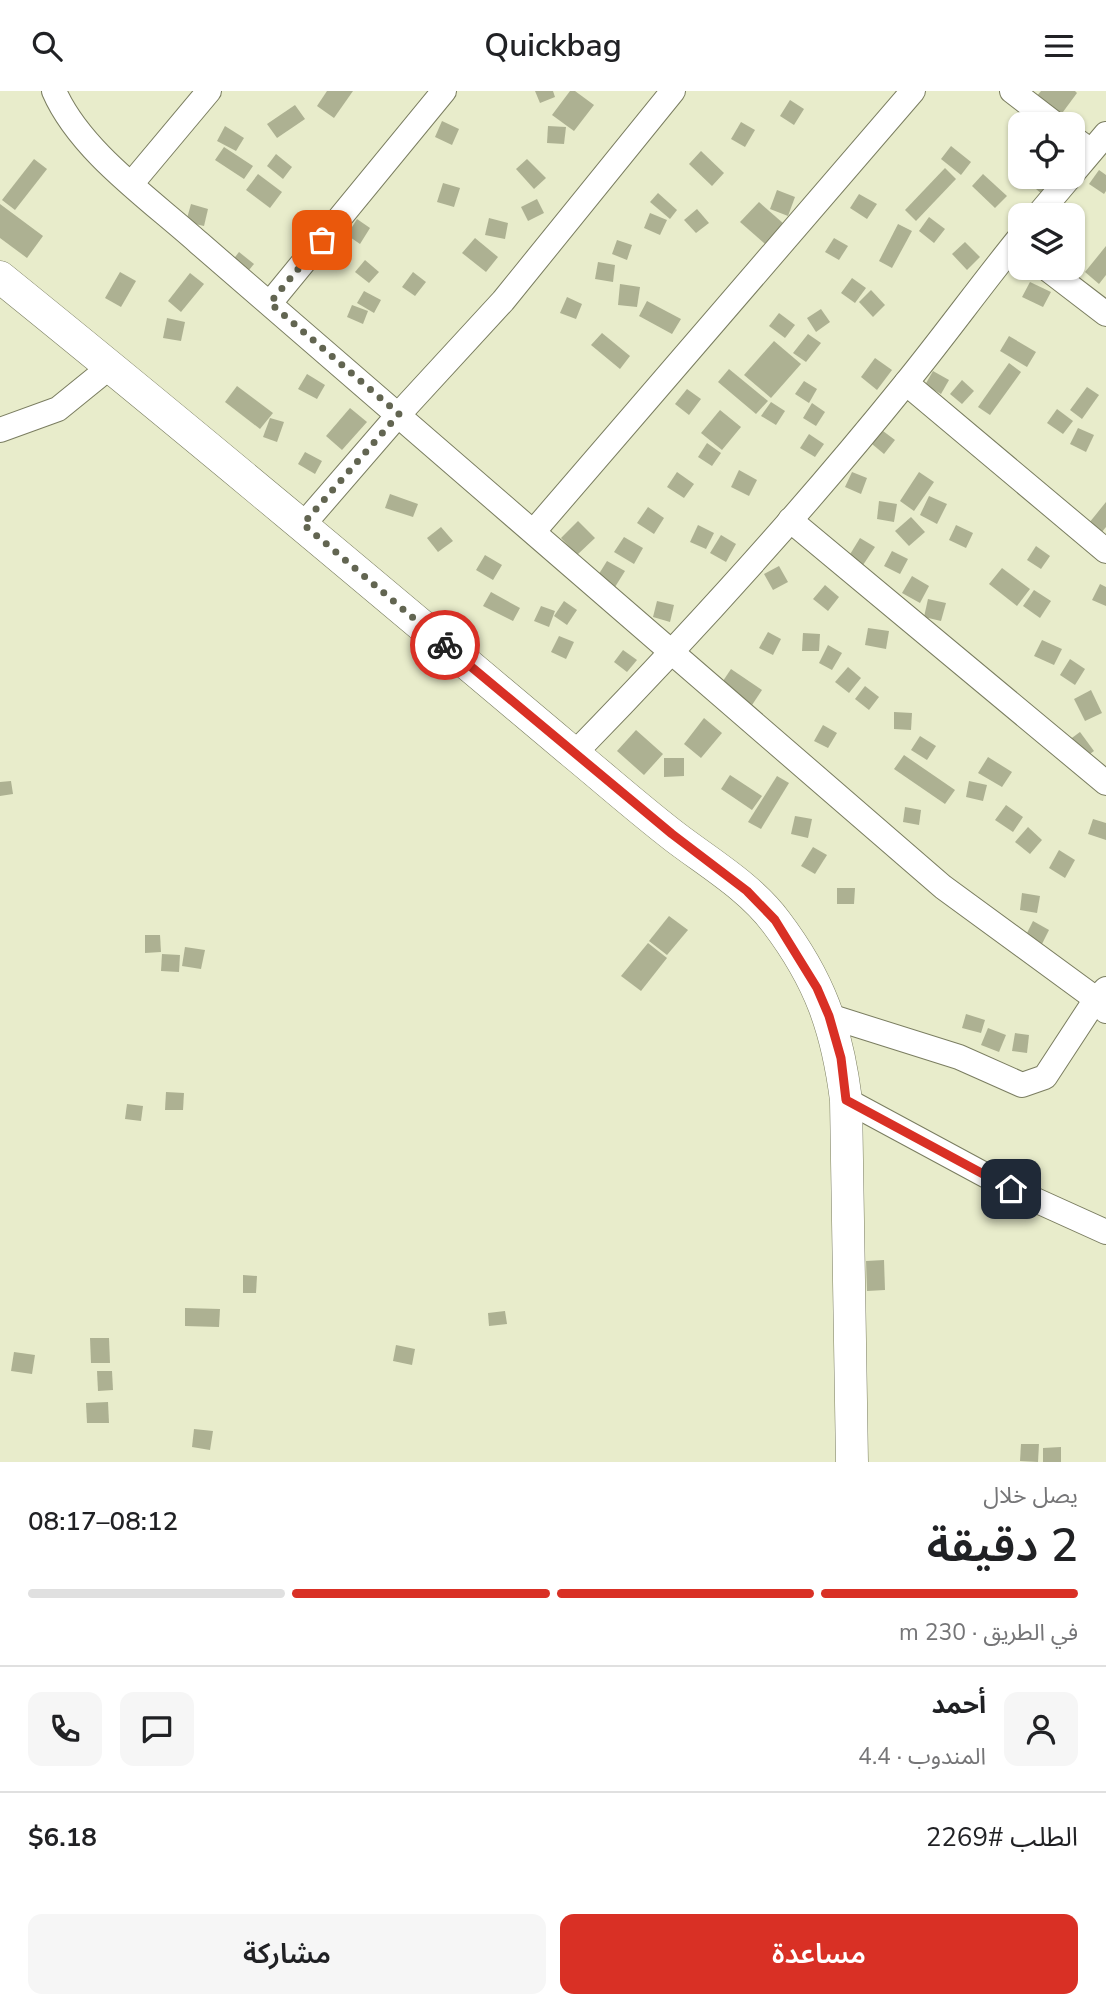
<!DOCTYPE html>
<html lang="ar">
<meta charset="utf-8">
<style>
:root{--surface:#fff;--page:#f6f6f6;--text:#202124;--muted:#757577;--line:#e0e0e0;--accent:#d93025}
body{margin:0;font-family:"Nunito Sans","Noto Sans Arabic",sans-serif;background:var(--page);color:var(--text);direction:rtl;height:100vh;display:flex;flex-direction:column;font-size:26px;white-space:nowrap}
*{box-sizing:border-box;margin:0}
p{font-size:23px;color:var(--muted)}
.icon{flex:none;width:38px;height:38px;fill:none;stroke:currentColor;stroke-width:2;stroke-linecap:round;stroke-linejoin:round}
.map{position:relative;height:1371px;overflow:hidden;direction:ltr}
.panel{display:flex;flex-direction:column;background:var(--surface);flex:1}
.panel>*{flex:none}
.tools{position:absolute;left:1008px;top:21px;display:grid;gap:14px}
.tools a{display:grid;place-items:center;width:77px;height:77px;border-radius:14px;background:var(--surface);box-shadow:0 2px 5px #0004;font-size:35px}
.pin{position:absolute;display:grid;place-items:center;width:60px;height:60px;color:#fff;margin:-30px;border-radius:14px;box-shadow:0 4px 10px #0006}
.courier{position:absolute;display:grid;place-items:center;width:70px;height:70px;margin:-35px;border:5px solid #d93025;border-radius:50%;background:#fff;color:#222;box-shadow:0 2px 9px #0007}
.summary em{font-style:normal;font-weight:600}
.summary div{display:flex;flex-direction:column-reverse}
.summary{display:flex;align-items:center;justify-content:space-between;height:119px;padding:0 28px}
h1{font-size:46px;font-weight:600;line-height:52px}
.bar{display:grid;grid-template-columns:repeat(4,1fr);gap:10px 7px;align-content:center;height:84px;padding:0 28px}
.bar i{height:9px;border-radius:5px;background:var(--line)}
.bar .current{background:var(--accent)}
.bar p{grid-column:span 4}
.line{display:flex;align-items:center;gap:18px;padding:0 28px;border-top:2px solid var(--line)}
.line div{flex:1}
.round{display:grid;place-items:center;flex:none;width:74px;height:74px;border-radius:14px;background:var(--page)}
.action{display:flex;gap:14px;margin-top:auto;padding:14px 28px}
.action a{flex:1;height:80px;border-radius:14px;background:var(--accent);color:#fff;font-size:28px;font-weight:600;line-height:80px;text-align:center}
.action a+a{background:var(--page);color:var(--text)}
header{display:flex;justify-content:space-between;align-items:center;height:91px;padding:0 28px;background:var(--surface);font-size:32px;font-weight:600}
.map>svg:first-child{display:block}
.building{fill:#adb192}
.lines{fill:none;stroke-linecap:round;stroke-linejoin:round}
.minor-casing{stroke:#7a7d60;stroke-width:26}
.major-casing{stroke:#7a7d60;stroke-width:33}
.minor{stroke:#fff;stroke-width:24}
.major{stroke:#fff;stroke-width:32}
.done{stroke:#626551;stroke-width:7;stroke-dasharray:0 12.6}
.route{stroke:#d93025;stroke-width:9}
</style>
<header><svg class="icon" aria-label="menu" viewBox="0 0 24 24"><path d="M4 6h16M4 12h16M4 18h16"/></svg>Quickbag<svg class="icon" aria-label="search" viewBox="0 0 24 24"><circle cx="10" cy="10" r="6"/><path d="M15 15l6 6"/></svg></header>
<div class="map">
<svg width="1106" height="1371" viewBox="0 0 1106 1371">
<rect width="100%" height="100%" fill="#e8eccb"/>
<g class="building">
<path d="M327 0H353L334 27 317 15Z"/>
<path d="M535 0H553L555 6 540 12Z"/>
<path d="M570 0H575L594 14 574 40 552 24Z"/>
<path d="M1041 0H1075L1077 2 1060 25 1036 6Z"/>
<path d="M790 9 804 18 794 34 780 25Z"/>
<path d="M295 14 305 28 277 47 267 33Z"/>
<path d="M442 30 459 38 452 54 435 46Z"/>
<path d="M741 31 755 39 745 56 731 48Z"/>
<path d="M225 35 244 47 236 60 217 50Z"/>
<path d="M548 35 566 36 564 53 547 52Z"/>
<path d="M951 55 971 71 961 84 941 68Z"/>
<path d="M224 56 253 75 244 88 215 69Z"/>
<path d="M701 60 724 82 712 95 689 73Z"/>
<path d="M276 63 292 76 283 88 267 75Z"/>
<path d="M34 68 47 78 15 119 2 109Z"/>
<path d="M527 68 546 87 534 98 516 78Z"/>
<path d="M945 77 956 88 916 130 905 119Z"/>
<path d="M1099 79 1106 84V100L1104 103 1089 93Z"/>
<path d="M258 83 282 101 270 117 246 99Z"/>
<path d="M983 83 1007 105 995 117 972 95Z"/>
<path d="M1035 86H1055L1042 103 1030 93Z"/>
<path d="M443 92 460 97 454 116 437 111Z"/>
<path d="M777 99 795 106 788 125 770 118Z"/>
<path d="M658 102 677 119 670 128 650 111Z"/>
<path d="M859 103 877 113 867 128 850 117Z"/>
<path d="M537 108 544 122 528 130 521 116Z"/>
<path d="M759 111 784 133 765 153 740 131Z"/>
<path d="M0 113 43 145 27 167 0 147Z"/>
<path d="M191 113 208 118 204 135 186 131Z"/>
<path d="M697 118 709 132 696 142 684 129Z"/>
<path d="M650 122 667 129 660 144 644 137Z"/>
<path d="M929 126 945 138 934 152 919 140Z"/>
<path d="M489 127 508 132 505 148 485 144Z"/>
<path d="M357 128 370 137 360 153 347 144Z"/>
<path d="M898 133 912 140 892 177 879 170Z"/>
<path d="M475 147 498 166 486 181 462 162Z"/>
<path d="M834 147 848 155 839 169 825 161Z"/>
<path d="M617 149 632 154 627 169 612 163Z"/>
<path d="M965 151 980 166 967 179 952 163Z"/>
<path d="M1106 155V184L1099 193 1085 181Z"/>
<path d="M239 161 254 173 244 185 229 174Z"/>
<path d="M365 169 379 181 369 192 355 181Z"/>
<path d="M598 171 615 174 613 191 595 188Z"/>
<path d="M120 181 136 190 121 216 105 207Z"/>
<path d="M413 181 426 191 415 205 402 196Z"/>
<path d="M190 182 204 193 181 221 168 210Z"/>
<path d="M852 187 866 197 855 212 841 202Z"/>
<path d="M1030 191 1051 201 1043 216 1022 206Z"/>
<path d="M620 193 640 196 637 216 618 214Z"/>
<path d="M871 199 885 214 873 226 859 211Z"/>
<path d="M364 200 381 209 374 222 357 212Z"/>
<path d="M567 206 582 213 576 228 560 222Z"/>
<path d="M647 210 681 228 672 243 639 225Z"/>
<path d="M352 214 368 220 363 233 347 226Z"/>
<path d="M821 218 830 231 816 241 807 227Z"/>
<path d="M779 222 795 234 785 247 769 235Z"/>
<path d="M167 227 185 231 181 250 163 247Z"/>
<path d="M602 242 630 265 620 278 591 254Z"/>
<path d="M808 243 821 252 806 271 793 262Z"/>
<path d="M1009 245 1036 261 1027 276 1000 260Z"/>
<path d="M774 250 801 273 771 307 744 284Z"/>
<path d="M875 267 892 279 877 299 861 286Z"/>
<path d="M1009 272 1021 281 990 324 978 316Z"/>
<path d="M729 278 768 310 756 323 718 291Z"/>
<path d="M933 280 949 289 941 303 925 294Z"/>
<path d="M307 283 325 294 317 308 298 298Z"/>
<path d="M962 289 974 300 962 313 950 303Z"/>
<path d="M804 290 817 298 809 312 795 303Z"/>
<path d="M237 295 273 322 260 338 225 311Z"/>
<path d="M1087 296 1099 304 1082 328 1070 319Z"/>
<path d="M687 298 701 308 689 324 675 313Z"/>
<path d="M771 311 785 320 776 334 761 325Z"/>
<path d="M812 312 825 321 816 335 803 327Z"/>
<path d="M350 317 367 331 342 359 326 345Z"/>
<path d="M1057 318 1073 330 1063 343 1047 332Z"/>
<path d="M720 319 741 336 722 359 701 342Z"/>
<path d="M270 327 284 331 277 351 263 346Z"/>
<path d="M1078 337 1094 344 1086 361 1070 353Z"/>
<path d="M883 340 895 349 884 363 872 353Z"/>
<path d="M809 343 824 353 815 366 800 357Z"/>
<path d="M707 352 721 362 712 375 698 366Z"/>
<path d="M305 361 322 370 315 383 298 373Z"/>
<path d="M739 379 757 389 749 405 731 396Z"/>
<path d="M677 381 694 393 684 407 667 396Z"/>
<path d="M852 381 867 387 861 403 845 396Z"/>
<path d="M919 381 934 391 914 420 900 410Z"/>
<path d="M390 403 418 413 413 426 385 417Z"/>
<path d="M929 405 947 413 937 433 920 424Z"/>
<path d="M879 410 897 413 894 431 877 428Z"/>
<path d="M1106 411V436L1101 442 1089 432Z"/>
<path d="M648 416 664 427 654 443 637 432Z"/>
<path d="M911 426 925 441 909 455 895 440Z"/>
<path d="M578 430 595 447 577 464 561 447Z"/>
<path d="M698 434 714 442 706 458 690 451Z"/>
<path d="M956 434 973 442 966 457 949 449Z"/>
<path d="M441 436 453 450 438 461 427 447Z"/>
<path d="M721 444 736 453 726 471 710 462Z"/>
<path d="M624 446 643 457 634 473 614 461Z"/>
<path d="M860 447 875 456 863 474 849 465Z"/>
<path d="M1036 455 1050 465 1041 478 1027 469Z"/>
<path d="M892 460 908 468 900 483 884 475Z"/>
<path d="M485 464 502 474 493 489 476 479Z"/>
<path d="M607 470 625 480 615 496 597 486Z"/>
<path d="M779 475 788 491 773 499 764 483Z"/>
<path d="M1002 477 1030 498 1017 515 989 493Z"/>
<path d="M912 485 929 495 920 512 902 502Z"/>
<path d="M1100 493 1106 496V515L1092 509Z"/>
<path d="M825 494 839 506 828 520 813 508Z"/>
<path d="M1034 499 1051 510 1040 527 1023 515Z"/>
<path d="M491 501 520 517 513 530 483 515Z"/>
<path d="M928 508 946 512 941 530 924 526Z"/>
<path d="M564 510 577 519 567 534 554 525Z"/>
<path d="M657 510 674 514 670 531 653 526Z"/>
<path d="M541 515 555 520 549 536 534 530Z"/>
<path d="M868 537 889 540 886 558 865 554Z"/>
<path d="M768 541 781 548 773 564 759 557Z"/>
<path d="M803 542 820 543 819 560H802Z"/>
<path d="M559 545 574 551 566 568 551 561Z"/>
<path d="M1042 549 1062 558 1054 574 1034 565Z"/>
<path d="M828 554 842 562 832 579 819 572Z"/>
<path d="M623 559 637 569 627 581 614 571Z"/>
<path d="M1070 568 1085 578 1075 594 1060 584Z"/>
<path d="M848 576 861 587 849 602 835 591Z"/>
<path d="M731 578 762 599 752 614 721 593Z"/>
<path d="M865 595 879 606 869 619 855 608Z"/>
<path d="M1091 599 1102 622 1085 630 1074 608Z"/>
<path d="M894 621 912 622 911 639 894 638Z"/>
<path d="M704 627 722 642 701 667 684 653Z"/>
<path d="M823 634 837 642 828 657 814 650Z"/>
<path d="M636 639 663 663 644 684 617 660Z"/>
<path d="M1080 641 1094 660 1079 671 1065 652Z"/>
<path d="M920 645 936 655 927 669 911 659Z"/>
<path d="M904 664 955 699 945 713 894 678Z"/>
<path d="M988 666 1012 681 1002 696 978 682Z"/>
<path d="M664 667H684V685L664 686Z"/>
<path d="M730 684 762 705 752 719 721 698Z"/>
<path d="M777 685 789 692 761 738 748 731Z"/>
<path d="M11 690 13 703 0 705V691Z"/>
<path d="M969 690 987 694 983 710 966 706Z"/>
<path d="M1006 714 1023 726 1013 741 995 729Z"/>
<path d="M905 716 921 719 919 734 903 731Z"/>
<path d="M795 725 812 728 808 747 791 743Z"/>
<path d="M1093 728 1106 732V749L1088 743Z"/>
<path d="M1028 736 1042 749 1030 763 1015 751Z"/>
<path d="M813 756 827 764 815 783 801 775Z"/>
<path d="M1059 759 1075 769 1065 787 1049 777Z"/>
<path d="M837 797H855L854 813H837Z"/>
<path d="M1022 802 1040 805 1037 822 1020 819Z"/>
<path d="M669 825 688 839 667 864 649 850Z"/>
<path d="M1033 830 1049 839 1041 855 1025 846Z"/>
<path d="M145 844H160L161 861 145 862Z"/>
<path d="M648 852 667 867 641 900 621 885Z"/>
<path d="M185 856 205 859 201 878 182 875Z"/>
<path d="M162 863 180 864 179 881 161 880Z"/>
<path d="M966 923 985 929 981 942 962 937Z"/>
<path d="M988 937 1006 944 999 961 981 954Z"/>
<path d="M1015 942 1029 944 1027 962 1012 960Z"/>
<path d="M166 1001 184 1002 183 1019H165Z"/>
<path d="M127 1013 143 1015 141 1030 125 1028Z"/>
<path d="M884 1169 885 1199 867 1200 866 1170Z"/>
<path d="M243 1184 257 1185 256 1202H243Z"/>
<path d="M185 1217 220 1218 219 1236 185 1235Z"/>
<path d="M505 1220 507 1233 489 1235 488 1222Z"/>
<path d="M90 1247H109L110 1272H91Z"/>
<path d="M396 1254 415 1258 412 1274 393 1270Z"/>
<path d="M14 1261 35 1264 32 1283 11 1280Z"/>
<path d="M97 1280H112L113 1299 98 1300Z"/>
<path d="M108 1311 109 1332H87L86 1312Z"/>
<path d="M194 1338 213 1340 210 1359 192 1356Z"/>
<path d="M1021 1353H1039L1038 1371 1020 1370Z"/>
<path d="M1061 1356V1371H1043V1357Z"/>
</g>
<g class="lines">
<g class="minor-casing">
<g id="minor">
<path d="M54 0C80 60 150 108 199 152L943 796 1096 908 1106 920"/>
<path d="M1012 0 1055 33"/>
<path d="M1073 47 1091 60"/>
<path d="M1073 82 1106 43"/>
<path d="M132 92 209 0"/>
<path d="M1038 124 1070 86"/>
<path d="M1046 177 1106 223"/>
<path d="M270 212 444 0"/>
<path d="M906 292 1106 460"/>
<path d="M0 339 58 318 111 275"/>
<path d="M790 429 1106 692"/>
<path d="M303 434 399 323 503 210 673 0"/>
<path d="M534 440 913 0"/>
<path d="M574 663C690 544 802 421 906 292 945 244 981 194 1020 146"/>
<path d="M829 925 959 966 1022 994 1045 986 1096 908 1106 898"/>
<path d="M846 1009 1011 1098 1106 1141"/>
</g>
</g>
<g class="major-casing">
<path id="major" d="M0 186C193 342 382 501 572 661 606 689 640 719 675 746 709 772 750 796 776 831 820 889 837 938 846 1009L852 1371"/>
</g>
<use href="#minor" class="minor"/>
<use href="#major" class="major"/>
</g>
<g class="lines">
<path class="done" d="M322 149 270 212 399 323 303 433 445 554"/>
<path class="route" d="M445 554 672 743 747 800 775 829 817 897 829 925 841 967 846 1009 1011 1098"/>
</g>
</svg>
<div class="tools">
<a><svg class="icon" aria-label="locate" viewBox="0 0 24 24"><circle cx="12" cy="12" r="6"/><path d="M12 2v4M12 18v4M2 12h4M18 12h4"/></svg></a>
<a><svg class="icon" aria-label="layers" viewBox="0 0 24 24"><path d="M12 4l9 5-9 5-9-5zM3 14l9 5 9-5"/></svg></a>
</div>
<div class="pin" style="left:322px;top:149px;background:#ea580c"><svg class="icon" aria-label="bag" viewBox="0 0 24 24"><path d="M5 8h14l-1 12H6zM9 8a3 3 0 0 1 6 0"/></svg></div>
<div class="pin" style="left:1011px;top:1098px;background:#1f2937"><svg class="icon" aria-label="home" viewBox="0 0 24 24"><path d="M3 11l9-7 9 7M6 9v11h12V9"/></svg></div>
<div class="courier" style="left:445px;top:554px"><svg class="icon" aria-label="bike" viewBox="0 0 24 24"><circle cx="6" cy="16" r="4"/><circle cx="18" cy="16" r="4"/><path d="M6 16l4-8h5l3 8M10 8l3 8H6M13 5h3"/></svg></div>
</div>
<section class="panel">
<div class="summary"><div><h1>2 دقيقة</h1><p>يصل خلال</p></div><em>08:12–08:17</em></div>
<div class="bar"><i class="current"></i><i class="current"></i><i class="current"></i><i></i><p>في الطريق · 230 m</p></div>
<div class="line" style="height:126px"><a class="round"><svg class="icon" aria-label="person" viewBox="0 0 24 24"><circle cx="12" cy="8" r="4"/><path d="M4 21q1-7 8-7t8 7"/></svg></a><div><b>أحمد</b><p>المندوب · 4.4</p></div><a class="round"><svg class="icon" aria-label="chat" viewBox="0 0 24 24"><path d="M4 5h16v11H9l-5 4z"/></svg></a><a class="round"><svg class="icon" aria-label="phone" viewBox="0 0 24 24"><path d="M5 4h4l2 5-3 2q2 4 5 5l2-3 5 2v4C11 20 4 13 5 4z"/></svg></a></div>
<div class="line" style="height:91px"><div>الطلب #2269</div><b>$6.18</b></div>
<div class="action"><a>مساعدة</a><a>مشاركة</a></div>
</section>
